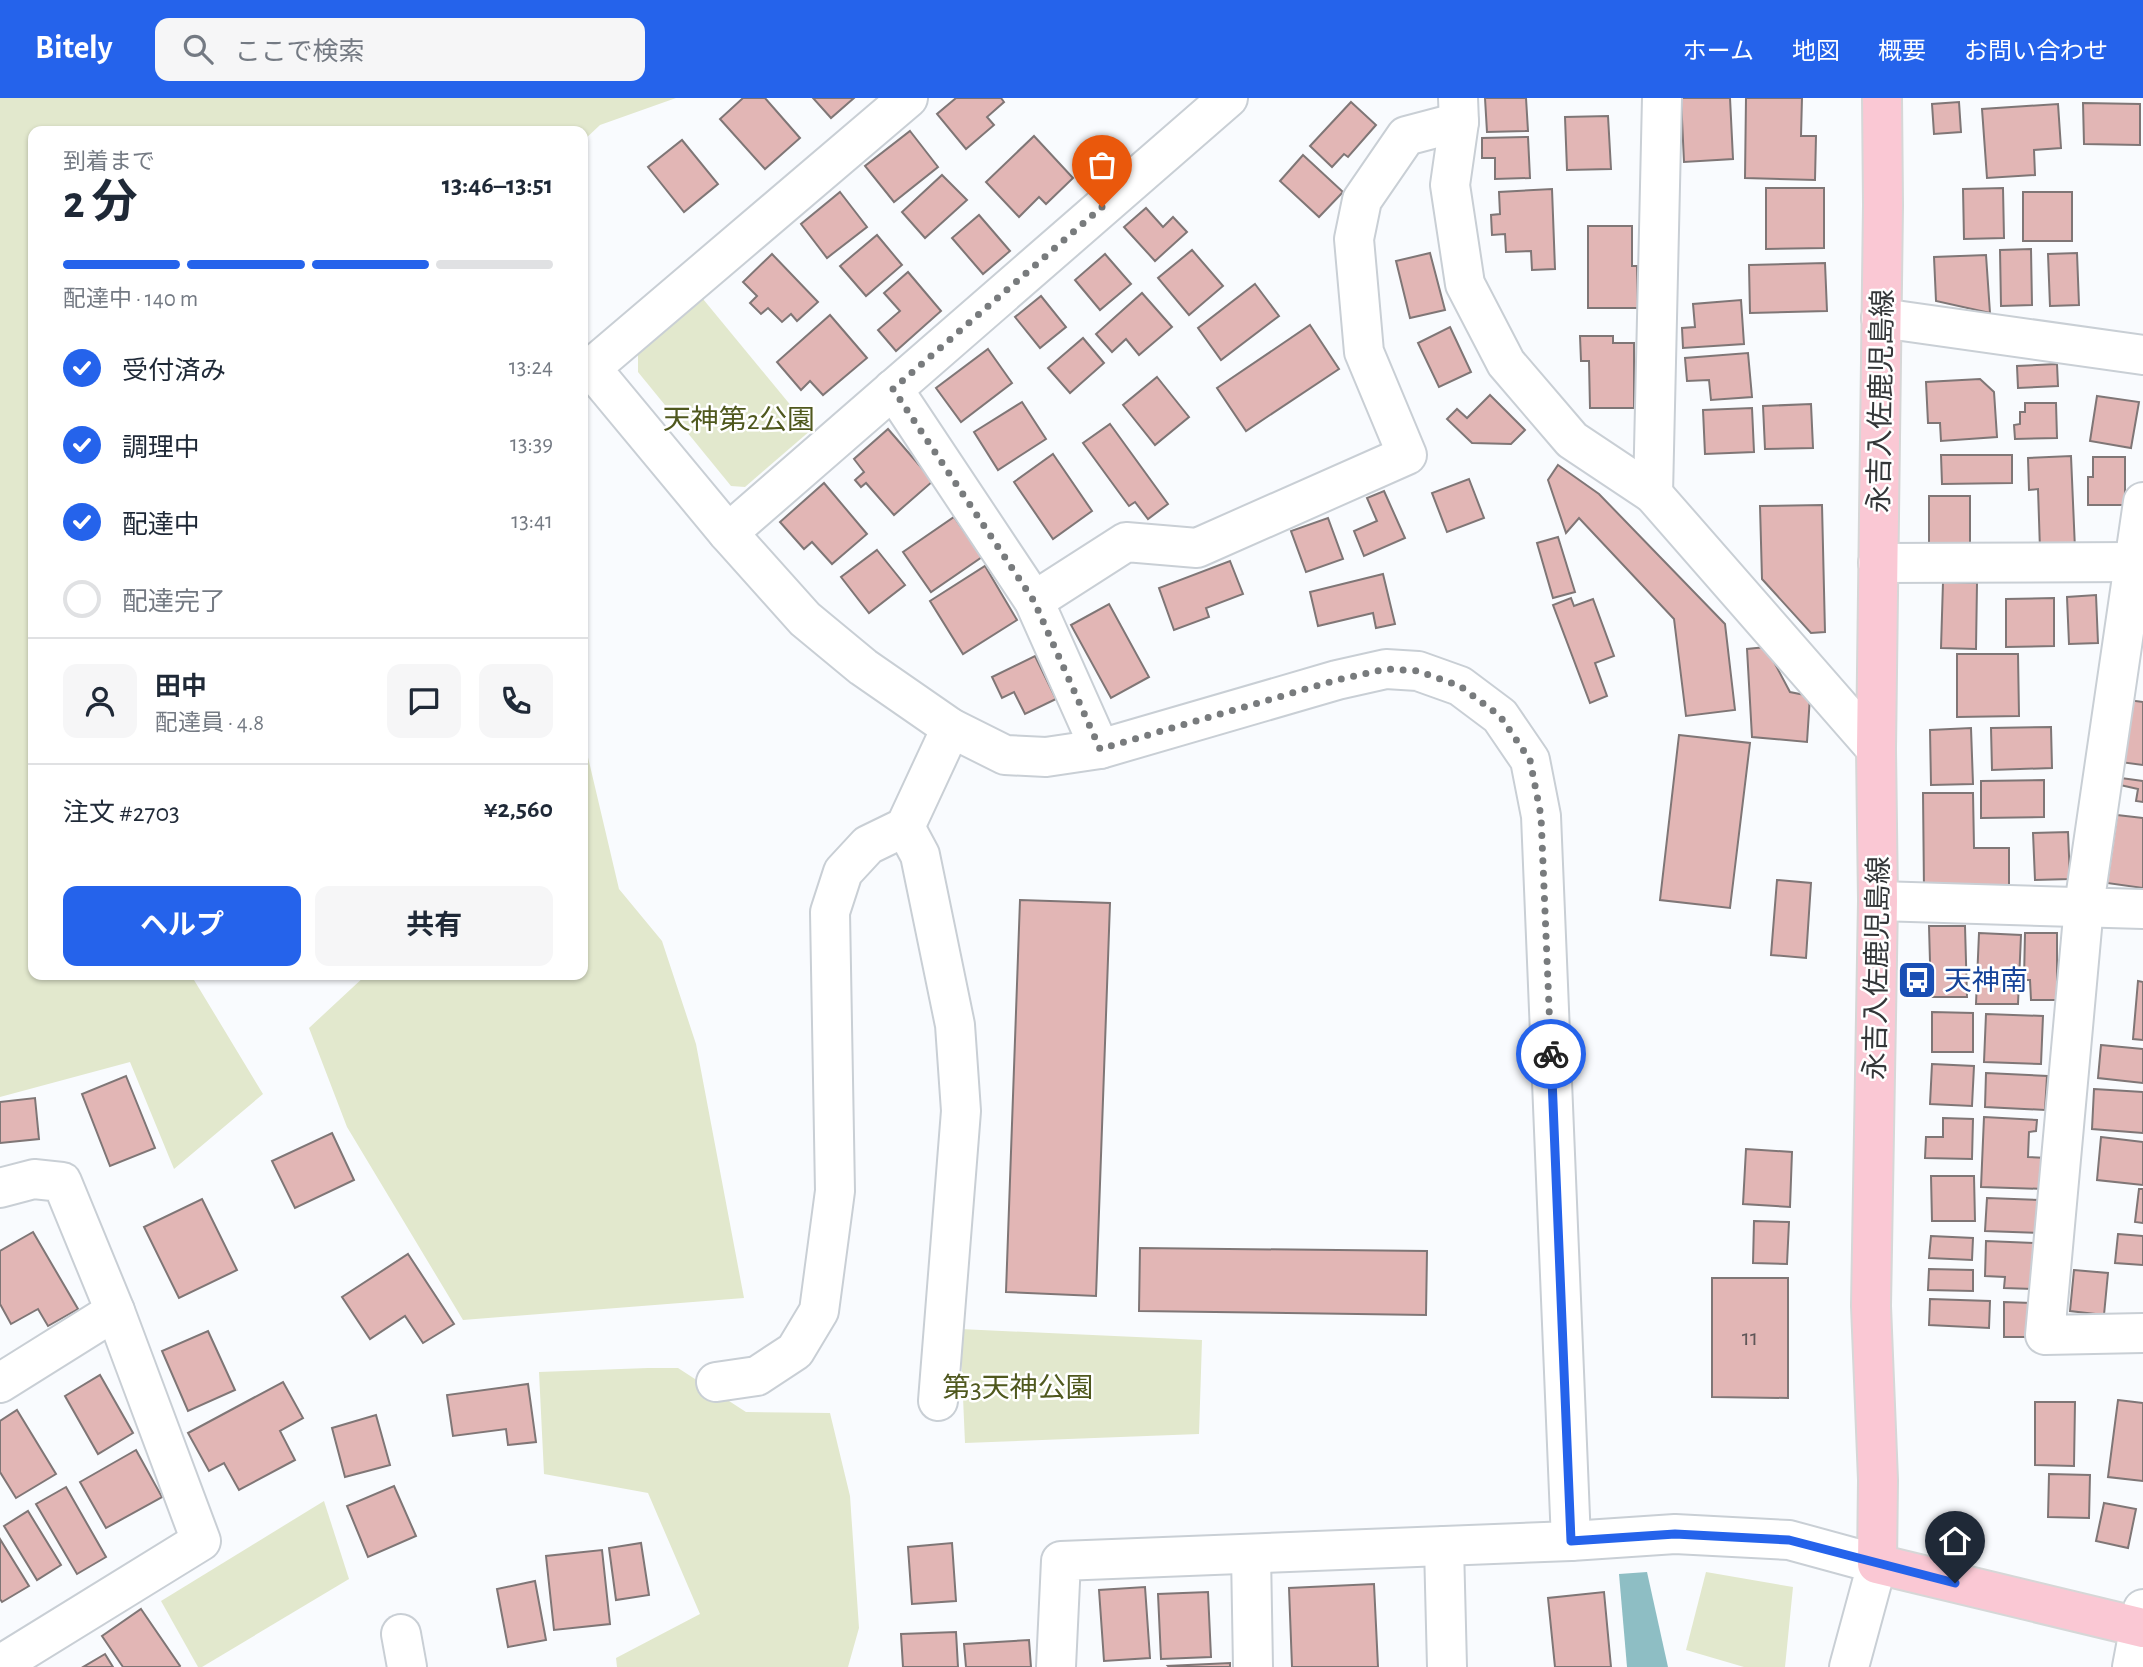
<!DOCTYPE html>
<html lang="ja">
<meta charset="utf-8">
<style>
:root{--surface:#fff;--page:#f6f6f7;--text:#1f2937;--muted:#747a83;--line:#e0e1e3;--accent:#2563eb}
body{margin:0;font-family:"Alegreya Sans","Noto Sans JP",sans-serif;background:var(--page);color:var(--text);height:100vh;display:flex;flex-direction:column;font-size:26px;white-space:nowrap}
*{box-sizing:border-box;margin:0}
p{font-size:23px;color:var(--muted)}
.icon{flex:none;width:38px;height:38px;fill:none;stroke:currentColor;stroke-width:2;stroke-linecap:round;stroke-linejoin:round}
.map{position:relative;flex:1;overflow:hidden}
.panel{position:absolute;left:28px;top:28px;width:560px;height:854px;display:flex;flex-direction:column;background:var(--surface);border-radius:14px;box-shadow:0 2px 5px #0004}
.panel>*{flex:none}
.pin{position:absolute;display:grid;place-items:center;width:60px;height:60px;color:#fff;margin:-72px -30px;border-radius:50% 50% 50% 0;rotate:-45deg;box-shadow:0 0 7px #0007}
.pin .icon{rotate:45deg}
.courier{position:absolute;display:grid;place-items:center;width:70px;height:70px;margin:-35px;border:5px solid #2563eb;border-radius:50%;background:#fff;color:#222;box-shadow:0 2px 9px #0007}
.summary em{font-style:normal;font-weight:700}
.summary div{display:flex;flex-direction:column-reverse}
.summary{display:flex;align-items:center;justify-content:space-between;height:119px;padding:0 35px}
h1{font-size:46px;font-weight:700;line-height:52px}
.bar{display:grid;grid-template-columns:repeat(4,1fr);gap:10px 7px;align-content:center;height:84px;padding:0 35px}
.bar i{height:9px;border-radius:5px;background:var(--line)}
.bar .selected{background:var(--accent)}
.bar p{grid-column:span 4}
.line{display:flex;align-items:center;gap:18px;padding:0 35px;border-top:2px solid var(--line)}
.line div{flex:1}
.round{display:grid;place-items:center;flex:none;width:74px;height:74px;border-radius:14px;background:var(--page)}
ol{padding:0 35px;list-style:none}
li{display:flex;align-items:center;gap:21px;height:77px}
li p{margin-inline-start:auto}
li .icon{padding:7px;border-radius:50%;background:var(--accent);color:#fff;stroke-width:4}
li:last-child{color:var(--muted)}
li i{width:38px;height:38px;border:4px solid var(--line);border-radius:50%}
.action{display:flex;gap:14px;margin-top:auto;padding:14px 35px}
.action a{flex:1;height:80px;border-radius:14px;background:var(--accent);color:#fff;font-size:28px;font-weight:700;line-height:80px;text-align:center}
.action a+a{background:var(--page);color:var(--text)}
header{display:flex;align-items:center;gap:42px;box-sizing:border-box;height:98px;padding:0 35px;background:var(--accent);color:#fff}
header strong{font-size:33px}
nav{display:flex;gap:38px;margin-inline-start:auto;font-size:24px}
.search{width:490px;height:63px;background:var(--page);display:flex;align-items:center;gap:18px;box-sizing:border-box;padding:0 24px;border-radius:14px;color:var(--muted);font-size:26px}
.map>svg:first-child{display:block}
.green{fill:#e2e8cd}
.water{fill:#8ebec4}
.building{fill:#e2b6b5;stroke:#7f7676;stroke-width:2}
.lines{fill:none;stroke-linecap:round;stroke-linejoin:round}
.minor-casing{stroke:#c9cfd5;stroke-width:42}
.major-casing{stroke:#d6d7d7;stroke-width:42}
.minor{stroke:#fff;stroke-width:38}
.major{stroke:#fac8d4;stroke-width:38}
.done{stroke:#787b7d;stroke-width:7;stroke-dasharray:0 12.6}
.route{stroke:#2563eb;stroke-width:9}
.labels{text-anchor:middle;stroke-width:5;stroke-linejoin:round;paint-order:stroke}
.number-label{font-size:24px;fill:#5f5657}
.street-label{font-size:28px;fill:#333638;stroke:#fff}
.park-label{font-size:28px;fill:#4f581e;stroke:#fff}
.transit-label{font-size:28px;fill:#164399;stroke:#fff;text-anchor:start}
</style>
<header>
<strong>Bitely</strong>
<div class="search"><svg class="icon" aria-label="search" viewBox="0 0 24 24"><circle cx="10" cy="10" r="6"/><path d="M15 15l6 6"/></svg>ここで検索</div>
<nav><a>ホーム</a><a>地図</a><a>概要</a><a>お問い合わせ</a></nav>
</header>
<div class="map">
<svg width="2143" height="1569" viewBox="0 0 2143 1569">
<rect width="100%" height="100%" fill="#f9fbfe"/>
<g class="green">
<path d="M0 0H676L600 27 583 43V33H33V877H191L263 996 174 1071 130 964 0 999Z"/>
<path d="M703 201 811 332 745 389 731 388 638 274V253Z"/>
<path d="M583 638 619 791 662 843 696 946 744 1200 463 1222 347 1029 309 930 366 877H583Z"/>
<path d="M960 1231 1202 1242 1199 1336 965 1345Z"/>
<path d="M648 1270H678L746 1314 830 1315 850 1398 859 1530 848 1569H617L616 1560 700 1516 648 1395 544 1376 539 1274Z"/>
<path d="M324 1403 349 1481 202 1569H198L161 1503Z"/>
<path d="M1706 1474 1793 1489 1785 1569H1744L1686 1552Z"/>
</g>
<path class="water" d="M1647 1474 1668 1569H1627L1619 1476Z"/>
<g class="building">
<path d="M743 0H765L800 40 765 71 720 21Z"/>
<path d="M813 0H854L831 20Z"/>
<path d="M956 0H1001L1004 4 987 19 994 27 966 51 937 16Z"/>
<path d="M1485 0H1526L1528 33 1487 34Z"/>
<path d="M1681 0H1730L1733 61 1684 64Z"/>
<path d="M1746 0H1802L1801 38H1816L1815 82 1745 80Z"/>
<path d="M1351 4 1376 27 1348 59 1344 56 1332 69 1310 48Z"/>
<path d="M1959 4 1961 34 1934 36 1932 6Z"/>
<path d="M2083 5 2140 6V47L2084 46Z"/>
<path d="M2058 6 2061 50 2034 52 2035 77 1987 80 1982 11Z"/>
<path d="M1608 18 1611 71 1567 72 1565 19Z"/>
<path d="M910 33 938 69 894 104 865 68Z"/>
<path d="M1034 38 1073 80 1046 106 1039 99 1019 119 986 84Z"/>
<path d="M1528 39 1530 80 1495 81V60H1482V40Z"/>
<path d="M682 42 718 86 684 114 648 69Z"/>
<path d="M1303 57 1343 94 1319 119 1280 83Z"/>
<path d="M942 77 967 102 925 140 902 114Z"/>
<path d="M1766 90H1824V150L1766 151Z"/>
<path d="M2003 90 2004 140 1964 141 1963 91Z"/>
<path d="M1552 91 1555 171 1532 172 1531 153 1506 154 1505 136 1492 137 1491 117 1500 116 1499 94Z"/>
<path d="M840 94 867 129 827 160 801 126Z"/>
<rect x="2023" y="94" width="49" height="49"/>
<path d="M1146 110 1163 129 1173 119 1187 134 1155 163 1124 129Z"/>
<path d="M979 117 1010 153 983 176 952 140Z"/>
<path d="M1588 128H1632V168H1637L1638 210H1588Z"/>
<path d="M877 137 902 167 866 198 840 168Z"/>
<path d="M2031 151 2032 207 2001 208 2000 152Z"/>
<path d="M1192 152 1223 188 1189 217 1158 180Z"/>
<path d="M1430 155 1445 212 1410 220 1396 163Z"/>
<path d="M2077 155 2079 207 2050 208 2048 156Z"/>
<path d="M772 156 818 204 797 223 791 216 782 224 768 210 761 216 750 205 757 198 743 184Z"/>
<path d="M1105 156 1131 186 1100 212 1075 182Z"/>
<path d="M1986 157 1990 215 1936 203 1934 159Z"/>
<path d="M1825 165 1827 213 1750 215 1749 167Z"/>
<path d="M908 174 941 213 896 253 878 232 900 213 884 195Z"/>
<path d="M1255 186 1279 218 1221 262 1198 230Z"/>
<path d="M1142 195 1172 229 1139 257 1126 241 1112 254 1096 236Z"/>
<path d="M1041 198 1066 229 1040 250 1015 219Z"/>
<path d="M1741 202 1744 246 1683 250 1682 230 1695 229 1693 206Z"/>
<path d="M830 217 867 260 823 297 810 283 801 292 777 264Z"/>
<path d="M1310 227 1339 271 1246 333 1217 290Z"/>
<path d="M1450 229 1471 274 1439 289 1418 245Z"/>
<path d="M1580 238H1613V245H1634V310H1590L1589 263H1581Z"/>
<path d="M1083 240 1104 265 1070 295 1048 270Z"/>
<path d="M988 251 1012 285 961 324 936 290Z"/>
<path d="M1748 255 1752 299 1711 302 1709 282 1687 283 1685 260Z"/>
<path d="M2057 266 2058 288 2018 290 2017 268Z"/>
<path d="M1157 279 1189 319 1155 347 1123 307Z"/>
<path d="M1980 281 1994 294 1997 339 1941 343 1940 325H1928L1926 284Z"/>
<path d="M1490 297 1525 332 1511 346 1472 345 1447 321 1457 311 1467 320Z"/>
<path d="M2097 298 2139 304 2131 350 2090 343Z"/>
<path d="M1022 304 1046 341 998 372 974 334Z"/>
<path d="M2025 305H2056L2057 340 2015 341 2014 327 2020 326V314H2025Z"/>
<path d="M1811 306 1813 350 1765 351 1763 308Z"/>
<path d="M1752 310 1754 354 1705 356 1703 312Z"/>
<path d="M1110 326 1168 406 1148 421 1135 404 1129 408 1083 345Z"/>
<path d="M888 331 933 383 894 417 866 385 861 389 855 382 864 374 854 361Z"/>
<path d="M1053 356 1092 413 1053 441 1014 384Z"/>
<path d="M1941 357H2012V385L1942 386Z"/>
<path d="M2071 358 2075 451 2040 452 2038 391 2029 392 2028 360Z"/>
<path d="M2093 359H2125V407H2088V379H2093Z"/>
<path d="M1558 367 1599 396 1725 526 1735 612 1686 618 1674 521 1579 420 1566 435 1548 382Z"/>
<path d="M1469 381 1484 420 1447 434 1432 395Z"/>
<path d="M824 385 867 436 832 466 812 444 804 451 780 424Z"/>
<path d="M1384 393 1405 440 1364 458 1354 433 1377 423 1367 400Z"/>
<rect x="1929" y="398" width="41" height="51"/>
<path d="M1822 407 1825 534 1811 535 1762 481 1760 408Z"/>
<path d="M954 419 982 459 931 494 903 454Z"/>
<path d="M1328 420 1343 461 1306 474 1291 433Z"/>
<path d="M1558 439 1575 494 1553 500 1537 445Z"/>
<path d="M877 452 905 487 869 515 841 479Z"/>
<path d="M1230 463 1243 496 1206 510 1209 519 1174 532 1159 490Z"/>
<path d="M985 468 1017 522 963 556 930 503Z"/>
<path d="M1383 476 1395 526 1376 530 1373 515 1318 528 1310 494Z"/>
<path d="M1943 484 1977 485 1976 551 1941 550Z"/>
<path d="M2096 497 2098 545 2069 546 2067 499Z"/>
<path d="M1571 500 1574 508 1593 501 1614 558 1595 565 1607 598 1590 605 1553 507Z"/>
<path d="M2054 500V548L2006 549V501Z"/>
<path d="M1109 506 1149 579 1111 600 1071 527Z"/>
<path d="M1766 549 1790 594 1810 598 1807 644 1752 639 1747 551Z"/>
<path d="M1957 556H2018L2019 618 1957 619Z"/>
<path d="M1035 558 1056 601 1025 616 1014 594 1002 600 992 579Z"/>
<path d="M2128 602 2143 604V667L2120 664Z"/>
<path d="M2051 629 2052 670 1992 672 1991 630Z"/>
<path d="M1971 630 1973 686 1931 687 1930 632Z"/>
<path d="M1679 637 1750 645 1730 810 1660 802Z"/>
<path d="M2121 680 2143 683V704L2136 703 2138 691 2120 687Z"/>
<path d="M2044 682V719L1981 720V683Z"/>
<path d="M1923 695H1973L1974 750H2009V792L1924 793Z"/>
<path d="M2117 717 2143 720V790L2107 785Z"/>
<path d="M2068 734 2070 781 2035 782 2033 735Z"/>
<path d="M1777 782 1811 785 1806 860 1771 857Z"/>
<path d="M1020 802 1110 805 1096 1198 1006 1194Z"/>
<path d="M1929 828H1965L1967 899H1931Z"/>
<path d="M1979 835 2021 837 2018 906H1976Z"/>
<path d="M2025 835H2057V902H2031L2030 882H2024Z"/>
<path d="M2138 883 2143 884V942L2133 941Z"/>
<path d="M1932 914 1973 915V954H1932Z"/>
<path d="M1986 916 2043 918 2041 966 1984 964Z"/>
<path d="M2101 947 2143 951V985L2098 980Z"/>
<path d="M1932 966 1974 968 1972 1008 1930 1006Z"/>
<path d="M1986 975 2047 978 2045 1012 1985 1009Z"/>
<path d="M126 978 155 1050 110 1068 82 996Z"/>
<path d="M2094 991 2143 994V1035L2092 1031Z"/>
<path d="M35 1000 39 1041 0 1045V1004Z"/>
<path d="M1984 1019 2037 1022 2036 1033 2029 1034 2028 1059 2047 1060 2045 1091 1981 1089Z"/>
<path d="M1943 1020 1973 1021 1972 1061 1925 1060 1926 1039H1943Z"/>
<path d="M332 1035 354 1082 295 1110 272 1063Z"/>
<path d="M2101 1039 2143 1044V1087L2097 1082Z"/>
<path d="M1746 1051 1792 1054 1790 1109 1743 1106Z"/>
<path d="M1931 1078H1974L1975 1123H1932Z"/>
<path d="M2139 1091H2143V1125L2135 1124Z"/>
<path d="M1987 1100 2040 1102 2038 1135 1985 1133Z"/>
<path d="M202 1101 237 1172 179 1200 144 1129Z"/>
<path d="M1754 1123 1789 1124 1787 1166 1753 1165Z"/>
<path d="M33 1134 78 1211 48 1228 38 1211 11 1226 0 1206V1153Z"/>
<path d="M2118 1136 2143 1138V1167L2115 1165Z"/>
<path d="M1931 1138 1973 1140 1972 1162 1929 1160Z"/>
<path d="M1986 1143 2035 1145 2033 1191 2004 1190 2005 1179 1985 1178Z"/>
<path d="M1140 1150 1427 1153 1426 1217 1139 1213Z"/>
<path d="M408 1156 454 1226 423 1245 405 1218 370 1241 342 1199Z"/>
<path d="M1929 1171 1973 1172V1193L1928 1192Z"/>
<path d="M2074 1172 2108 1175 2104 1217 2070 1213Z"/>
<path d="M1712 1180H1788V1300L1712 1299Z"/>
<path d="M1930 1201 1990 1203 1989 1230 1929 1227Z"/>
<path d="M2004 1204 2031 1205V1239H2004Z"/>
<path d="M208 1233 235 1292 188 1313 162 1253Z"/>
<path d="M100 1277 133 1335 98 1356 65 1298Z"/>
<path d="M283 1284 303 1320 280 1333 295 1362 239 1392 224 1365 209 1373 188 1335Z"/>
<path d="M528 1286 536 1344 508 1347 506 1331 453 1338 447 1297Z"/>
<path d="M2118 1302 2143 1305V1383L2108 1379Z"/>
<path d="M2035 1304H2075L2074 1368 2035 1367Z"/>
<path d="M17 1312 56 1376 16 1400 0 1374V1323Z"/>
<path d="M376 1317 390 1367 345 1379 332 1330Z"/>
<path d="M136 1352 162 1399 106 1430 80 1384Z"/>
<path d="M2049 1376 2090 1377 2089 1420 2048 1419Z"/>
<path d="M394 1388 416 1438 368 1459 347 1408Z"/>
<path d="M66 1389 106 1459 77 1476 36 1406Z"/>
<path d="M2104 1405 2136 1411 2128 1450 2096 1443Z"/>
<path d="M28 1413 61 1467 37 1482 4 1428Z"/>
<path d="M0 1441 29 1488 2 1504 0 1501Z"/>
<path d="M641 1445 649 1497 616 1502 609 1450Z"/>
<path d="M952 1445 956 1503 912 1506 908 1449Z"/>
<path d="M602 1452 610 1526 554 1532 546 1458Z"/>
<path d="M535 1483 546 1542 508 1549 497 1491Z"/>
<path d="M1374 1486 1378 1569H1292L1289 1490Z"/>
<path d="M1145 1489 1150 1560 1104 1563 1099 1492Z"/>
<path d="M1208 1494 1211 1559 1161 1561 1158 1496Z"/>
<path d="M1604 1494 1611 1569H1555L1548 1500Z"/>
<path d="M141 1511 180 1568 179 1569H123L102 1538Z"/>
<path d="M956 1534 958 1569H903L901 1536Z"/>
<path d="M1029 1542 1031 1569H966L964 1546Z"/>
<path d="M105 1556 113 1569H83Z"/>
<path d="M1230 1565V1569H1169L1168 1568Z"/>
</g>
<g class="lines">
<g class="minor-casing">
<g id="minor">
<path d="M908 0 591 270 728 435 805 521 863 569 951 630 1005 657 1046 659 1100 651 1337 582 1386 571 1418 573 1460 588 1500 618 1530 662 1541 718 1571 1443"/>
<path d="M1458 0 1459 24 1450 87 1465 186 1506 265 1572 342 1653 396 1876 651"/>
<path d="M1881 220 2143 257"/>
<path d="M893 291 1034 503 1100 651"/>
<path d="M1653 396 1662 0"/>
<path d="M2143 404 2084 808 2045 1237 2143 1235"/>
<path d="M728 435 1228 0"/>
<path d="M1878 465 2134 464"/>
<path d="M1034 503 1126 444 1197 450 1407 357 1364 254 1354 141 1362 102 1406 38 1459 24"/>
<path d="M905 729 920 757 955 927 961 1013 938 1303"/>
<path d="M1878 803 2143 811"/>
<path d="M0 1090 34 1081 62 1084 115 1213 201 1443 0 1567"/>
<path d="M716 1284 757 1278 795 1253 819 1213 835 1093 830 814 843 774 868 747 905 729 951 630"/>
<path d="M0 1285 115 1213"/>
<path d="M1444 1448 1447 1569"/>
<path d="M1251 1456 1253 1569"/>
<path d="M401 1536 407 1569"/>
<path d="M1056 1569 1061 1463 1571 1443 1675 1436 1789 1442 1877 1466 1849 1569"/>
<path d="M2132 1569 2143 1511"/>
</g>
</g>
<g class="major-casing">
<path id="major" d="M1882 0 1883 107 1876 651 1878 803 1871 1208 1878 1382 1877 1466 2143 1530"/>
</g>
<use href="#minor" class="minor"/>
<use href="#major" class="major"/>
</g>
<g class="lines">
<path class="done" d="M1102 109 893 291 1034 503 1100 651 1337 582 1386 571 1418 573 1460 588 1500 618 1530 662 1541 718 1551 956"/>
<path class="route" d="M1551 956 1571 1443 1675 1436 1789 1442 1955 1485"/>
</g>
<defs>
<g id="bus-square" transform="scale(2.0125)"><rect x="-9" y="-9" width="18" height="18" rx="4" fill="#1a4fb4" stroke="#fff"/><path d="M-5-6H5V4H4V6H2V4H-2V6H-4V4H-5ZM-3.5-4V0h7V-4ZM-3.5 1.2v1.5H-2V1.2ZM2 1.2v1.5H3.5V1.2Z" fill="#fff"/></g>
</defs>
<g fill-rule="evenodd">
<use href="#bus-square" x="1917" y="882"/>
</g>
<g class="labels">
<g class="number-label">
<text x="1750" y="1247">11</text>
</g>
<g class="street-label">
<text transform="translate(1880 303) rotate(-89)" y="10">永吉入佐鹿児島線</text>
<text transform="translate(1876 870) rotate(-89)" y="10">永吉入佐鹿児島線</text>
</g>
<g class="park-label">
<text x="739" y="331">天神第2公園</text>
<text x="1018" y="1299">第3天神公園</text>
</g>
<g class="transit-label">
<text x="1944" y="892">天神南</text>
</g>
</g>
</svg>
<div class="pin" style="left:1102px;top:109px;background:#ea580c"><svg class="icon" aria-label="bag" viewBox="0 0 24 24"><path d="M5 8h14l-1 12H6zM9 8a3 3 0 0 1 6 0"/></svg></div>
<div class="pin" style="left:1955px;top:1485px;background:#1f2937"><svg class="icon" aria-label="home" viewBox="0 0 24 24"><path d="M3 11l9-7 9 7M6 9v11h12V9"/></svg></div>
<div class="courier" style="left:1551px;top:956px"><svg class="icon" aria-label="bike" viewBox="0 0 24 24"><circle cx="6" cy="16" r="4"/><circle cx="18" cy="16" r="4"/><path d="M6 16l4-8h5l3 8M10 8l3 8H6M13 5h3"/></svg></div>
<section class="panel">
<div class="summary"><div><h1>2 分</h1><p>到着まで</p></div><em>13:46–13:51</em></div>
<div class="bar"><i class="selected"></i><i class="selected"></i><i class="selected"></i><i></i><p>配達中 · 140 m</p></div>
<ol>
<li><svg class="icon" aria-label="check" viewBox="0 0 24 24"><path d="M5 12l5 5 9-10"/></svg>受付済み<p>13:24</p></li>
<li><svg class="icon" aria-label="check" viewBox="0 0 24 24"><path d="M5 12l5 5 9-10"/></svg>調理中<p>13:39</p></li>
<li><svg class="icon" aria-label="check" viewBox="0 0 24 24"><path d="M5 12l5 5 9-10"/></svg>配達中<p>13:41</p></li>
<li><i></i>配達完了</li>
</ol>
<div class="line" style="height:126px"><a class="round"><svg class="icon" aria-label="person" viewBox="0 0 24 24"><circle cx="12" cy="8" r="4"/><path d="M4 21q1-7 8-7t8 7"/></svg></a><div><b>田中</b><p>配達員 · 4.8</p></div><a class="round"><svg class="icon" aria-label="chat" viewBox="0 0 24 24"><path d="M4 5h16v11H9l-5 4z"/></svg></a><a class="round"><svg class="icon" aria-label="phone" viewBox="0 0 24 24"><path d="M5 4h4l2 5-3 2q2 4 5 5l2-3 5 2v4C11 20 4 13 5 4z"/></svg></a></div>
<div class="line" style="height:91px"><div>注文 #2703</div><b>¥2,560</b></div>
<div class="action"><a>ヘルプ</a><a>共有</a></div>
</section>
</div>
